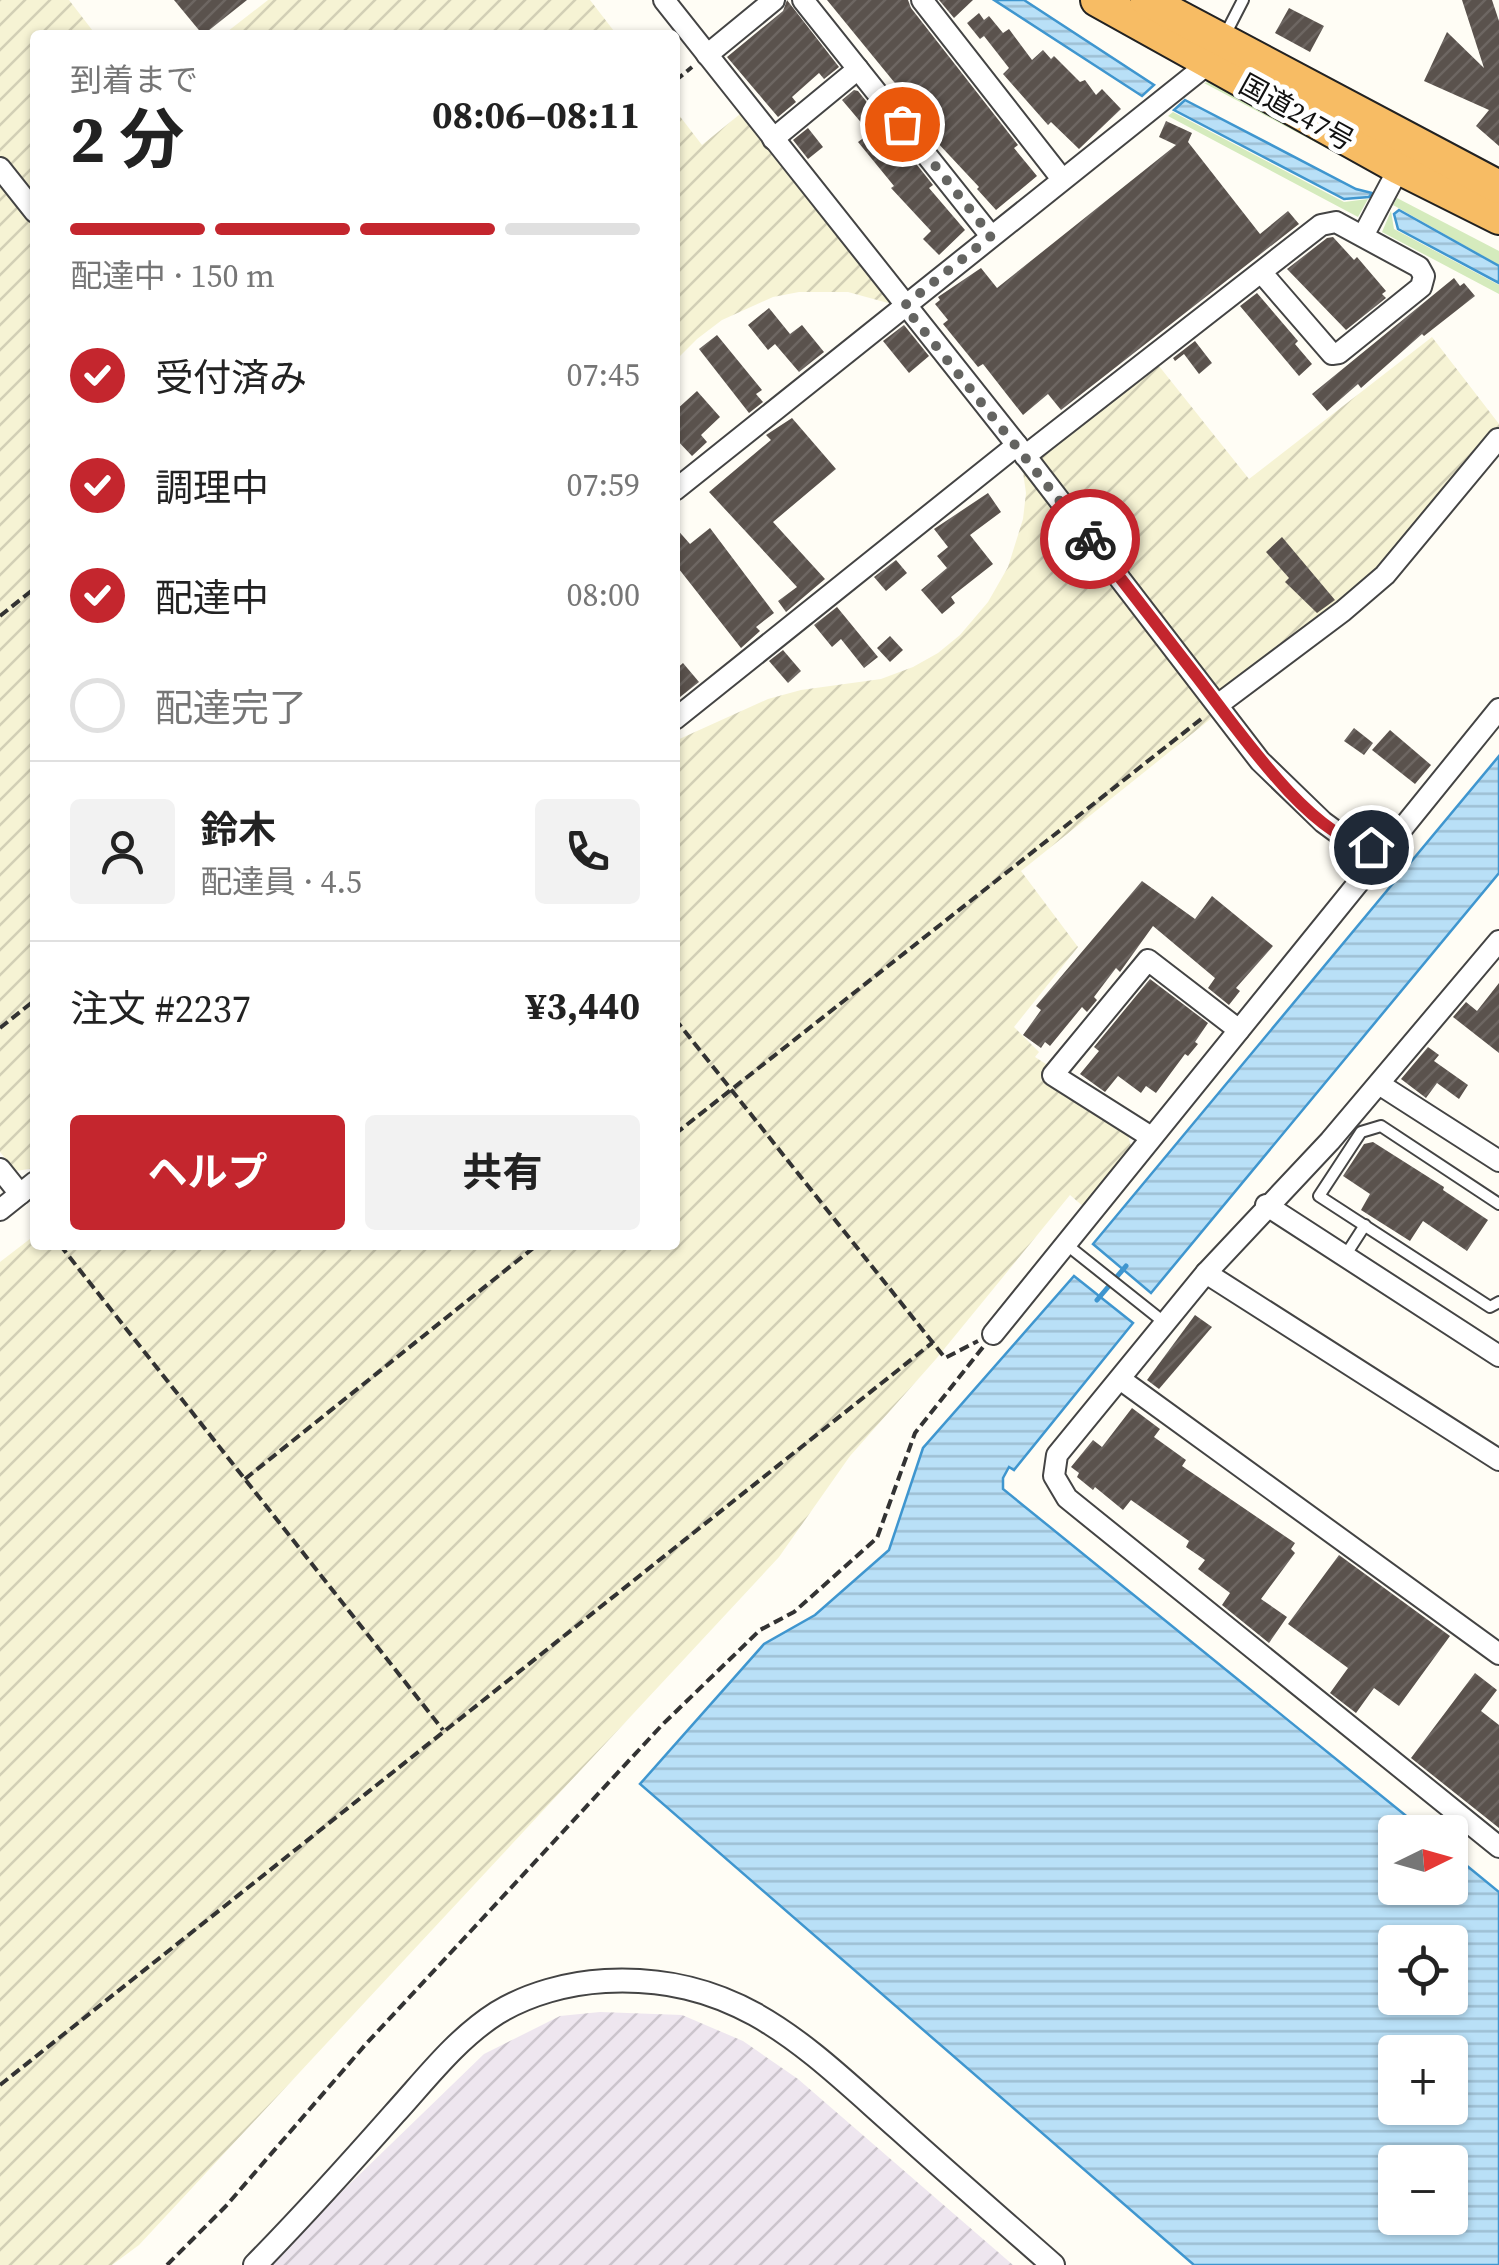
<!DOCTYPE html>
<html lang="ja">
<meta charset="utf-8">
<style>
:root{--surface:#fff;--page:#f2f2f2;--text:#222;--muted:#767676;--line:#e0e0e0;--accent:#c4262e}
body{margin:0;font-family:"Source Serif 4","Noto Sans JP",serif;background:var(--page);color:var(--text);height:100vh;display:flex;flex-direction:column;font-size:38px;white-space:nowrap}
*{box-sizing:border-box;margin:0}
p{font-size:32px;color:var(--muted)}
.icon{flex:none;width:55px;height:55px;fill:none;stroke:currentColor;stroke-width:2;stroke-linecap:round;stroke-linejoin:round}
.map{position:relative;flex:1;overflow:hidden}
.drawer{position:absolute;left:30px;top:30px;width:650px;height:1220px;display:flex;flex-direction:column;background:var(--surface);border-radius:10px;box-shadow:0 2px 8px #0004}
.drawer>*{flex:none}
.needle{width:65px;rotate:85deg}
.fabs{position:absolute;left:1378px;top:1815px;display:grid;gap:20px}
.fabs a{display:grid;place-items:center;width:90px;height:90px;border-radius:10px;background:var(--surface);box-shadow:0 2px 8px #0004;font-size:50px}
.pin{position:absolute;display:grid;place-items:center;width:85px;height:85px;color:#fff;margin:-42px;border:5px solid #fff;border-radius:50%;box-shadow:0 2px 10px #0007}
.courier{position:absolute;display:grid;place-items:center;width:100px;height:100px;margin:-50px;border:8px solid #c4262e;border-radius:50%;background:#fff;color:#222;box-shadow:0 2px 12px #0007}
.summary em{font-style:normal;font-weight:700}
.summary div{display:flex;flex-direction:column-reverse}
.summary{display:flex;align-items:center;justify-content:space-between;height:170px;padding:0 40px}
h1{font-size:65px;font-weight:700;line-height:75px}
.bar{display:grid;grid-template-columns:repeat(4,1fr);gap:15px 10px;align-content:center;height:120px;padding:0 40px}
.bar i{height:12px;border-radius:8px;background:var(--line)}
.bar .active{background:var(--accent)}
.bar p{grid-column:span 4}
.line{display:flex;align-items:center;gap:25px;padding:0 40px;border-top:2px solid var(--line)}
.line div{flex:1}
.round{display:grid;place-items:center;flex:none;width:105px;height:105px;border-radius:10px;background:var(--page)}
ol{padding:0 40px;list-style:none}
li{display:flex;align-items:center;gap:30px;height:110px}
li p{margin-inline-start:auto}
li .icon{padding:10px;border-radius:50%;background:var(--accent);color:#fff;stroke-width:4}
li:last-child{color:var(--muted)}
li i{width:55px;height:55px;border:5px solid var(--line);border-radius:50%}
.cta{display:flex;gap:20px;margin-top:auto;padding:20px 40px}
.cta a{flex:1;height:115px;border-radius:10px;background:var(--accent);color:#fff;font-size:40px;font-weight:700;line-height:115px;text-align:center}
.cta a+a{background:var(--page);color:var(--text)}
.map>svg:first-child{display:block}
.industrial{fill:url(#industrial-furrows)}
.farmland{fill:url(#farmland-furrows)}
.grass{fill:#d5ebbd}
.water{fill:url(#water-rules);stroke:#3f96cf;stroke-width:2.5;fill-rule:evenodd}
.lines{fill:none;stroke-linecap:round;stroke-linejoin:round}
.stream{stroke:#3f96cf;stroke-width:5}
.building{fill:url(#building-hatch)}
.service-casing{stroke:#444;stroke-width:14}
.minor-casing{stroke:#444;stroke-width:24}
.tertiary-casing{stroke:#444;stroke-width:26}
.trunk-casing{stroke:#222;stroke-width:36}
.path{stroke:#333;stroke-width:4;stroke-dasharray:10 5;stroke-linecap:butt}
.service{stroke:#fff;stroke-width:10}
.minor{stroke:#fff;stroke-width:20}
.tertiary{stroke:#fff;stroke-width:22}
.trunk{stroke:#f7bc64;stroke-width:32}
.done{stroke:#646461;stroke-width:10;stroke-dasharray:0 18}
.route{stroke:#c4262e;stroke-width:12}
.labels{text-anchor:middle;stroke-width:10;stroke-linejoin:round;paint-order:stroke}
.street-label{font-size:28px;fill:#111;stroke:#fff}
</style>
<div class="map">
<svg width="1499" height="2265" viewBox="0 0 1499 2265">
<defs>
<pattern id="industrial-furrows" width="10" height="10" patternUnits="userSpaceOnUse" patternTransform="scale(2.5)"><rect width="10" height="10" fill="#eee6ef"/><path d="M-1 1l2-2M0 10L10 0M9 11l2-2" fill="none" stroke="#cbc4cc"/></pattern>
<pattern id="farmland-furrows" width="10" height="10" patternUnits="userSpaceOnUse" patternTransform="scale(2.5)"><rect width="10" height="10" fill="#f6f3d4"/><path d="M-1 1l2-2M0 10L10 0M9 11l2-2" fill="none" stroke="#d2cfb5"/></pattern>
<pattern id="water-rules" width="6" height="5" patternUnits="userSpaceOnUse" patternTransform="scale(2.5)"><rect width="6" height="5" fill="#b9e0f7"/><path d="M0 2.5h6" fill="none" stroke="#9ebfd3"/></pattern>
<pattern id="building-hatch" width="6" height="6" patternUnits="userSpaceOnUse" patternTransform="scale(2.5)"><rect width="6" height="6" fill="#5a524d"/><path d="M-1 1l2-2M0 6l6-6M5 7l2-2" fill="none" stroke="#6d6662"/></pattern>
</defs>
<rect width="100%" height="100%" fill="#fffdf5"/>
<path class="industrial" d="M600 2012 682 2015 743 2041 798 2079 1013 2265H266L484 2054 560 2016Z"/>
<g class="farmland">
<path d="M0 0H69L96 35H35V1168L16 1171 0 1152Z"/>
<path d="M268 0H590L617 35H223Z"/>
<path d="M675 110 702 145 745 110 892 299 888 303 848 292H799L773 297 722 320 697 339 675 361Z"/>
<path d="M1432 337 1499 424V433L1381 572 1218 713 1021 871 1078 947 1014 1027 1039 1052 1035 1057 1049 1066 1041 1080 1128 1135 1132 1150 1085 1208 1070 1195 936 1359 850 1456 779 1557 139 2245 112 2265H0V1262L35 1235V1245H675V741L768 699 801 690 881 679 913 667 938 653 960 635 988 602 1008 567 1023 519 1026 493 1022 465 1155 361 1249 479Z"/>
</g>
<g class="grass">
<path d="M1213 81 1375 166 1381 177 1204 83Z"/>
<path d="M1173 112 1344 202 1368 199 1358 217 1168 116Z"/>
<path d="M1397 198 1499 251V265L1393 205Z"/>
<path d="M1391 211 1394 229 1499 285V294L1382 232Z"/>
</g>
<g class="water">
<path d="M994 0H1024L1154 85 1142 96Z"/>
<path d="M1185 100 1356 189 1372 193 1369 197 1344 199 1174 110Z"/>
<path d="M1399 210 1499 266V283L1398 229 1394 214Z"/>
<path d="M1499 756V873L1151 1293 1093 1244Z"/>
<path d="M1074 1276 1133 1323 1014 1470 1009 1467 1003 1478V1489L1426 1832H1395V1888H1450V1852L1499 1892V2265H1194L640 1784 764 1644 815 1615 889 1550 923 1448ZM1395 1942H1450V1998H1395ZM1450 2052V2108H1395V2052ZM1450 2162V2218H1395V2162Z"/>
</g>
<g class="lines">
<path class="stream" d="M1097 1300 1126 1266"/>
</g>
<g class="building">
<path d="M174 0H247L203 35Z"/>
<path d="M787 0 839 67 824 79 819 73 792 97 796 102 778 117 727 57 783 11Z"/>
<path d="M827 0H908L911 8 1018 145 1014 148 1037 176 996 210 977 189 979 187 935 140 939 137Z"/>
<path d="M939 0H973L954 18Z"/>
<path d="M1462 0H1492L1499 21V146L1476 126 1489 110 1424 81 1447 32 1484 68Z"/>
<path d="M1289 8 1324 26 1310 52 1275 33Z"/>
<path d="M979 13 984 20 989 16 1003 33 1009 29 1032 60 1043 50 1051 59 1054 56 1080 82 1085 80 1096 95 1102 89 1121 109 1079 149 1051 122 1048 125 1003 74 1009 68 984 36 980 39 967 23Z"/>
<path d="M854 90 858 91 933 185 929 188 965 230 939 255 923 239 931 231 891 188 894 186 858 142 870 133 842 100Z"/>
<path d="M1166 121 1192 133 1188 142 1260 234 1288 211 1299 224 1061 410 1048 394 1023 415 983 364 978 367 943 324 948 320 935 304 940 300 938 297 981 268 997 288 1176 145 1159 137Z"/>
<path d="M808 128 823 147 808 159 793 140Z"/>
<path d="M1333 237 1354 260 1357 257 1386 291 1382 294 1386 298 1346 330 1287 269 1327 238Z"/>
<path d="M1454 278 1460 286 1464 283 1475 296 1424 336 1422 334 1361 388 1358 384 1327 411 1312 394Z"/>
<path d="M1257 293 1298 341 1295 344 1312 364 1299 376 1240 306Z"/>
<path d="M769 308 790 334 802 325 824 352 799 372 775 344 768 350 748 325Z"/>
<path d="M904 325 929 356 909 373 883 341Z"/>
<path d="M717 335 762 390 756 394 763 402 749 413 699 349Z"/>
<path d="M1195 341 1212 363 1199 374 1184 354 1175 361 1173 358Z"/>
<path d="M697 391 720 417 701 435 707 442 692 456 675 438V411Z"/>
<path d="M792 418 836 469 773 522 825 579 786 612 778 601 797 587 709 492 771 440 766 435Z"/>
<path d="M988 493 1001 512 970 535 993 564 951 597 955 603 942 614 921 590 947 568 937 556 948 547 934 529Z"/>
<path d="M675 527 690 544 710 528 774 613 756 627 760 631 741 648 675 564Z"/>
<path d="M1282 537 1335 600 1317 613 1285 582 1289 578 1266 552Z"/>
<path d="M896 560 907 573 886 591 874 577Z"/>
<path d="M837 607 878 657 864 668 841 639 832 647 814 625Z"/>
<path d="M890 636 903 650 890 662 877 648Z"/>
<path d="M783 650 801 671 788 683 769 661Z"/>
<path d="M683 663 699 682 675 701V670Z"/>
<path d="M1354 728 1373 743 1364 755 1344 741Z"/>
<path d="M1390 730 1431 765 1415 784 1372 750Z"/>
<path d="M1142 881 1195 919 1212 896 1273 946 1236 988 1240 991 1229 1005 1208 988 1215 978 1153 926 1120 972 1116 968 1094 997 1097 1000 1087 1012 1082 1007 1050 1046 1045 1042 1041 1048 1023 1035 1041 1010 1036 1006Z"/>
<path d="M1150 979 1208 1023 1195 1042 1198 1044 1188 1056 1185 1054 1156 1093 1146 1086 1141 1093 1118 1076 1105 1092 1080 1074 1099 1051 1094 1047Z"/>
<path d="M1499 983V1053L1453 1017 1466 1002 1477 1011Z"/>
<path d="M1428 1047 1439 1055 1434 1061 1468 1085 1459 1099 1437 1083 1426 1098 1401 1079Z"/>
<path d="M1373 1142 1444 1187 1443 1190 1488 1220 1467 1251 1423 1221 1410 1241 1361 1210 1370 1194 1343 1176 1364 1144Z"/>
<path d="M1195 1315 1212 1327 1159 1389 1147 1380Z"/>
<path d="M1132 1408 1160 1429 1154 1437 1186 1460 1182 1466 1295 1543 1291 1549 1295 1553 1261 1599 1287 1617 1269 1643 1222 1605 1230 1593 1198 1569 1205 1560 1186 1547 1189 1541 1131 1500 1123 1510 1095 1487 1093 1490 1077 1477 1079 1473 1071 1467 1093 1440 1102 1447Z"/>
<path d="M1339 1555 1450 1636 1399 1706 1374 1688 1356 1713 1330 1693 1348 1668 1288 1624Z"/>
<path d="M1475 1673 1497 1690 1481 1711 1499 1725V1828L1411 1758Z"/>
</g>
<g class="lines">
<g class="service-casing">
<g id="service">
<path d="M1225 35 1243 0"/>
<path d="M1499 1204 1381 1126 1361 1132 1319 1196 1490 1307 1499 1302"/>
<path d="M1067 1245 1165 1323"/>
<path d="M1345 1256 1365 1225"/>
</g>
</g>
<g class="minor-casing">
<g id="minor">
<path d="M664 0 1017 445 1260 761 1323 822 1353 844 1371 847 1393 843"/>
<path d="M803 0 991 236"/>
<path d="M922 0 1062 179"/>
<path d="M707 55 774 0"/>
<path d="M773 139 858 69"/>
<path d="M0 168 35 212"/>
<path d="M1363 236 1399 168"/>
<path d="M1025 456 1321 225 1336 222 1419 267 1424 276 1421 287 1339 353 1332 354 1261 272"/>
<path d="M675 490 1209 63 1213 56"/>
<path d="M1219 704 1343 611 1385 575 1498 439"/>
<path d="M675 719 1017 445"/>
<path d="M1499 941 1330 1141 1206 1273 1057 1455 1054 1476 1067 1498 1499 1847"/>
<path d="M1379 1084 1499 1161"/>
<path d="M1151 1137 1053 1075 1148 960 1239 1030"/>
<path d="M0 1169 20 1194"/>
<path d="M1266 1205 1499 1356"/>
<path d="M0 1210 35 1182"/>
<path d="M1206 1273 1499 1460"/>
<path d="M993 1334 1499 709"/>
<path d="M1120 1379 1499 1654"/>
</g>
</g>
<g class="tertiary-casing">
<path id="tertiary" d="M255 2265C303 2216 349 2165 394 2114 426 2079 456 2039 497 2013 528 1994 568 1983 605 1981 739 1974 806 2047 899 2129 950 2175 1002 2220 1053 2265"/>
</g>
<g class="trunk-casing">
<g id="trunk">
<path d="M1097 0 1399 168 1499 218"/>
<path d="M1147 0 1499 187"/>
</g>
</g>
<g class="path">
<path d="M675 81 692 67"/>
<path d="M0 616 35 588"/>
<path d="M675 1019 945 1358 978 1341"/>
<path d="M0 1028 35 1000"/>
<path d="M675 1134 1205 716"/>
<path d="M60 1245 443 1730"/>
<path d="M245 1479 537 1245"/>
<path d="M0 2085 932 1343"/>
<path d="M167 2265 226 2206 366 2044 662 1725 760 1630 794 1612 877 1538 915 1433 983 1347"/>
</g>
<use href="#service" class="service"/>
<use href="#minor" class="minor"/>
<use href="#tertiary" class="tertiary"/>
<use href="#trunk" class="trunk"/>
</g>
<g class="lines">
<path class="done" d="M902 124 991 236 904 306 1090 539"/>
<path class="route" d="M1090 539C1125 584 1159 628 1194 673 1232 721 1309 838 1371 847"/>
</g>
<g class="labels">
<g class="street-label">
<text transform="translate(1297 112) rotate(29)" y="10">国道247号</text>
</g>
</g>
</svg>
<div class="fabs">
<a><svg class="needle" viewBox="-14 -14 28 28"><path d="M0-13l5 13h-10z" fill="#e53935"/><path d="M0 13l5-13h-10z" fill="#767676"/></svg></a>
<a><svg class="icon" aria-label="locate" viewBox="0 0 24 24"><circle cx="12" cy="12" r="6"/><path d="M12 2v4M12 18v4M2 12h4M18 12h4"/></svg></a>
<a>+</a>
<a>−</a>
</div>
<div class="pin" style="left:902px;top:124px;background:#ea580c"><svg class="icon" aria-label="bag" viewBox="0 0 24 24"><path d="M5 8h14l-1 12H6zM9 8a3 3 0 0 1 6 0"/></svg></div>
<div class="pin" style="left:1371px;top:847px;background:#1f2937"><svg class="icon" aria-label="home" viewBox="0 0 24 24"><path d="M3 11l9-7 9 7M6 9v11h12V9"/></svg></div>
<div class="courier" style="left:1090px;top:539px"><svg class="icon" aria-label="bike" viewBox="0 0 24 24"><circle cx="6" cy="16" r="4"/><circle cx="18" cy="16" r="4"/><path d="M6 16l4-8h5l3 8M10 8l3 8H6M13 5h3"/></svg></div>
<section class="drawer">
<div class="summary"><div><h1>2 分</h1><p>到着まで</p></div><em>08:06–08:11</em></div>
<div class="bar"><i class="active"></i><i class="active"></i><i class="active"></i><i></i><p>配達中 · 150 m</p></div>
<ol>
<li><svg class="icon" aria-label="check" viewBox="0 0 24 24"><path d="M5 12l5 5 9-10"/></svg>受付済み<p>07:45</p></li>
<li><svg class="icon" aria-label="check" viewBox="0 0 24 24"><path d="M5 12l5 5 9-10"/></svg>調理中<p>07:59</p></li>
<li><svg class="icon" aria-label="check" viewBox="0 0 24 24"><path d="M5 12l5 5 9-10"/></svg>配達中<p>08:00</p></li>
<li><i></i>配達完了</li>
</ol>
<div class="line" style="height:180px"><a class="round"><svg class="icon" aria-label="person" viewBox="0 0 24 24"><circle cx="12" cy="8" r="4"/><path d="M4 21q1-7 8-7t8 7"/></svg></a><div><b>鈴木</b><p>配達員 · 4.5</p></div><a class="round"><svg class="icon" aria-label="phone" viewBox="0 0 24 24"><path d="M5 4h4l2 5-3 2q2 4 5 5l2-3 5 2v4C11 20 4 13 5 4z"/></svg></a></div>
<div class="line" style="height:130px"><div>注文 #2237</div><b>¥3,440</b></div>
<div class="cta"><a>ヘルプ</a><a>共有</a></div>
</section>
</div>
